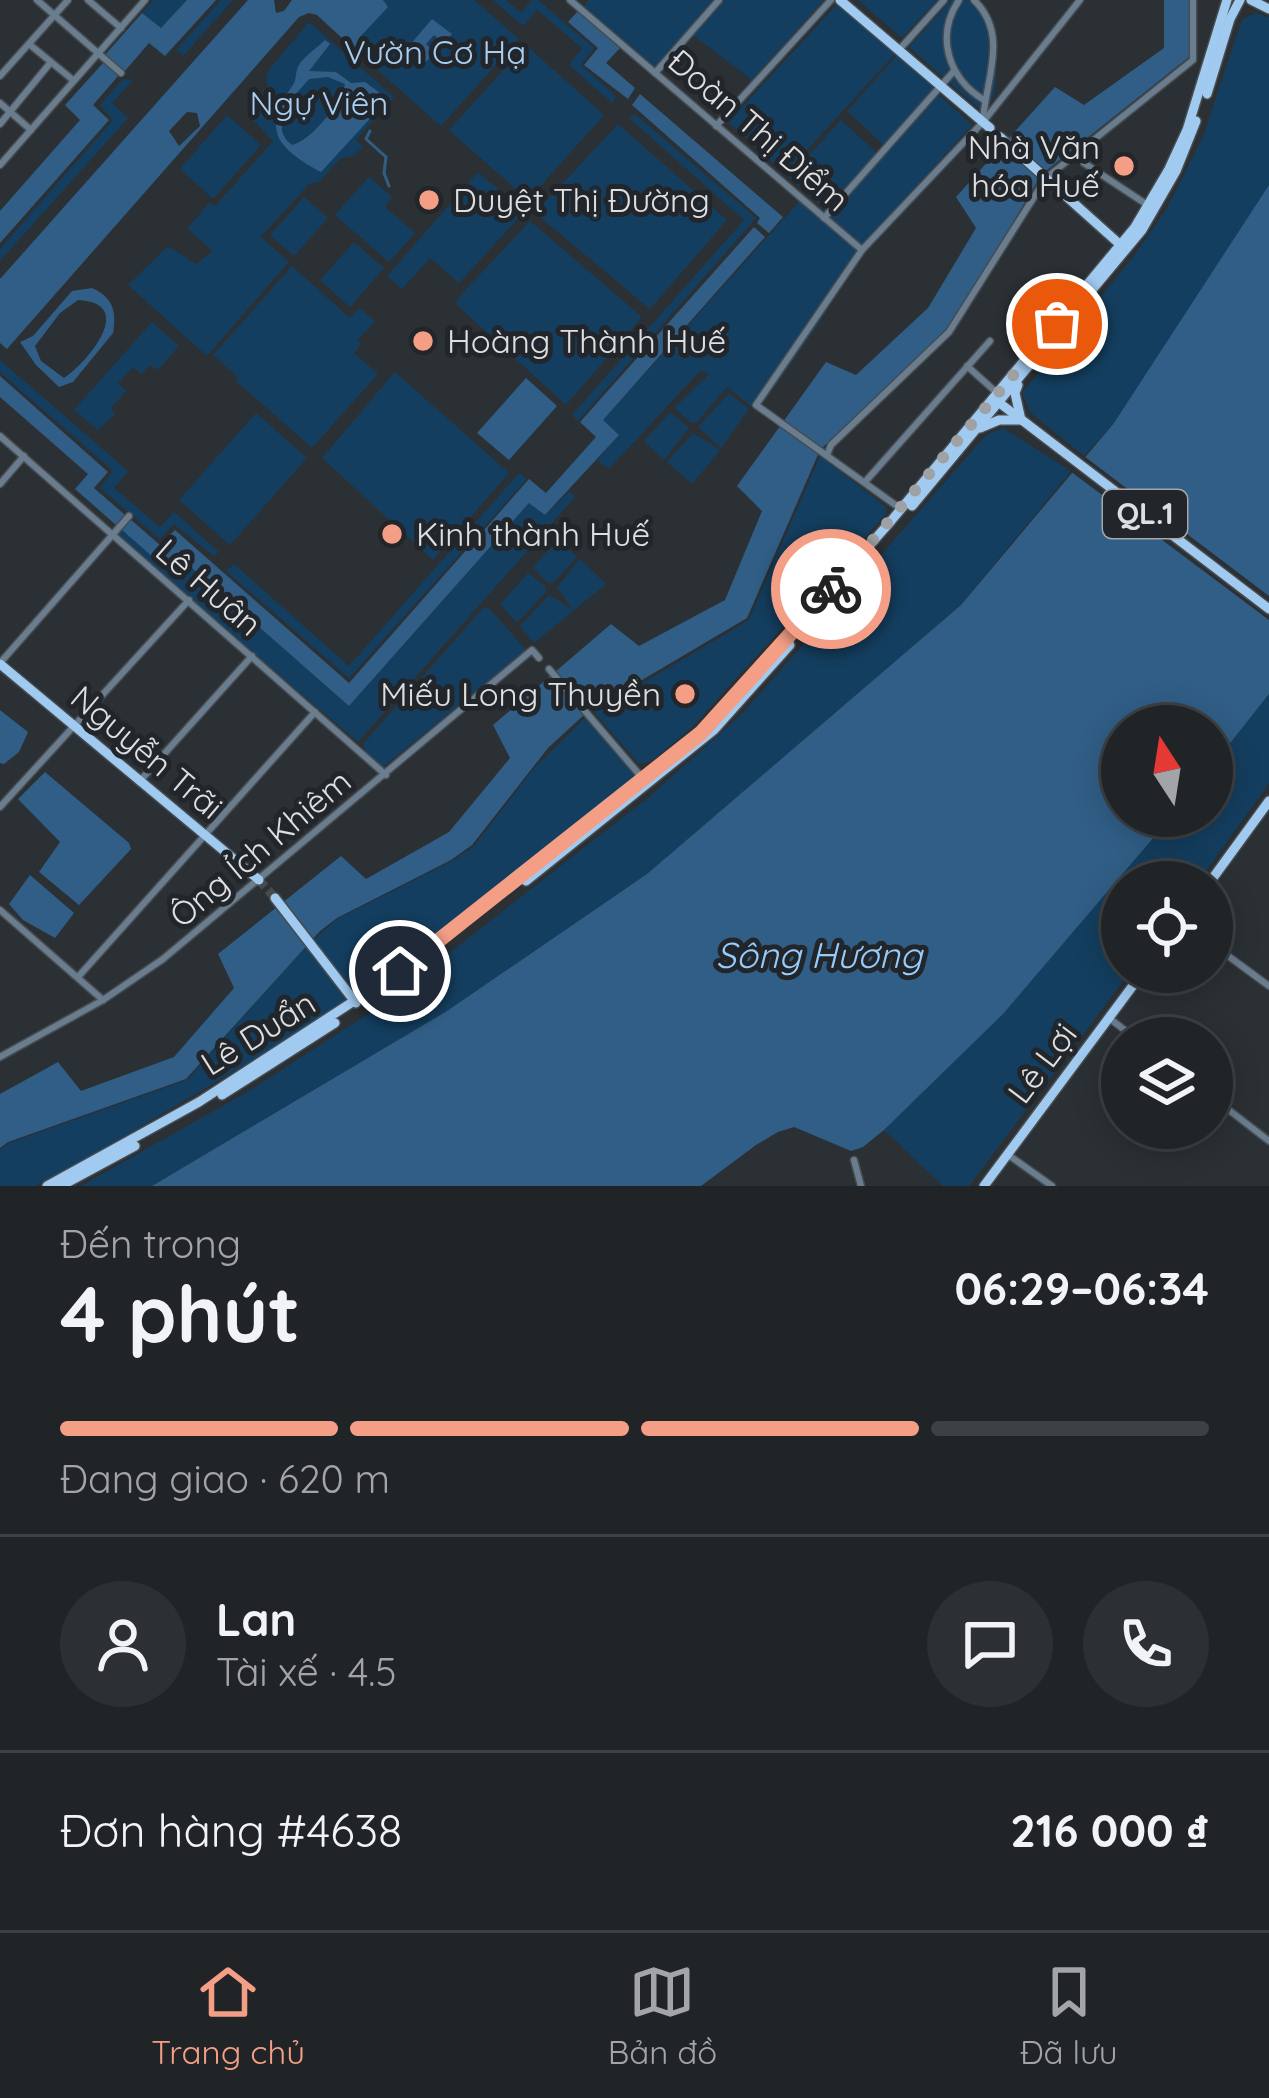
<!DOCTYPE html>
<html lang="vi">
<meta charset="utf-8">
<style>
:root{--surface:#202427;--page:#2d3033;--text:#f1f3f6;--muted:#a2a4a7;--line:#3d4144;--accent:#f49e86}
body{margin:0;font-family:Quicksand,sans-serif;background:var(--page);color:var(--text);height:100vh;display:flex;flex-direction:column;font-size:45px;white-space:nowrap}
*{box-sizing:border-box;margin:0}
p{font-size:39px;color:var(--muted)}
.icon{flex:none;width:66px;height:66px;fill:none;stroke:currentColor;stroke-width:2;stroke-linecap:round;stroke-linejoin:round}
.map{position:relative;height:1186px;overflow:hidden}
.drawer{display:flex;flex-direction:column;background:var(--surface);flex:1}
.drawer>*{flex:none}
.needle{width:78px;rotate:348deg}
.buttons{position:absolute;left:1101px;top:705px;display:grid;gap:24px}
.buttons a{display:grid;place-items:center;width:132px;height:132px;border-radius:50%;background:var(--surface);box-shadow:0 6px 30px #0003,0 0 0 3px var(--line);font-size:60px}
.pin{position:absolute;display:grid;place-items:center;width:102px;height:102px;color:#fff;margin:-51px;border:6px solid #fff;border-radius:50%;box-shadow:0 3px 12px #0007}
.courier{position:absolute;display:grid;place-items:center;width:120px;height:120px;margin:-60px;border:9px solid #f49e86;border-radius:50%;background:#fff;color:#222;box-shadow:0 3px 15px #0007}
.head em{font-style:normal;font-weight:800}
.head div{display:flex;flex-direction:column-reverse}
.head{display:flex;align-items:center;justify-content:space-between;height:204px;padding:0 60px}
h1{font-size:78px;font-weight:800;line-height:90px}
.bar{display:grid;grid-template-columns:repeat(4,1fr);gap:18px 12px;align-content:center;height:144px;padding:0 60px}
.bar i{height:15px;border-radius:9px;background:var(--line)}
.bar .active{background:var(--accent)}
.bar p{grid-column:span 4}
.line{display:flex;align-items:center;gap:30px;padding:0 60px;border-top:3px solid var(--line)}
.line div{flex:1}
.round{display:grid;place-items:center;flex:none;width:126px;height:126px;border-radius:63px;background:var(--page)}
.tabs{display:flex;justify-content:space-around;align-items:center;height:168px;border-top:3px solid var(--line);background:var(--surface);font-size:33px;color:var(--muted)}
.tabs a{display:grid;justify-items:center;gap:6px}
.tabs .active{color:var(--accent)}
.map>svg:first-child{display:block}
.green{fill:#143e5f}
.water{fill:#315e86;fill-rule:evenodd}
.pier{fill:#2b3034}
.lines{fill:none;stroke-linecap:round;stroke-linejoin:round}
.stream{stroke:#315e86;stroke-width:3}
.major-tunnel{stroke:#464a4e;stroke-width:9;stroke-dasharray:9 4.5;stroke-linecap:butt}
.minor-casing{stroke:#474c50;stroke-width:9}
.major-casing{stroke:#474c50;stroke-width:12}
.minor{stroke:#697d8f;stroke-width:6}
.major{stroke:#a1caf0;stroke-width:9}
.done{stroke:#9fa2a5;stroke-width:12;stroke-dasharray:0 21.6}
.route{stroke:#f49e86;stroke-width:15}
.poi-dot{fill:#f49e86;stroke:#22262a;stroke-width:4.5}
.labels{text-anchor:middle;stroke-width:10;stroke-linejoin:round;paint-order:stroke}
.shield{fill:#22262a;stroke:#a5a8ab;stroke-width:3}
.shield-label{font-size:30px;font-weight:bold;fill:#dde0e2}
.park-label{font-size:33px;fill:#a7cff3;stroke:#22262a}
.street-label{font-size:33px;fill:#dde0e2;stroke:#22262a}
.poi-label{font-size:33px;fill:#dde0e2;stroke:#22262a;text-anchor:start}
.water-label{font-size:36px;font-style:italic;fill:#96ccfd;stroke:#22262a}
</style>
<div class="map">
<svg width="1269" height="1186" viewBox="0 0 1269 1186">
<rect width="100%" height="100%" fill="#2b3034"/>
<g class="green">
<path d="M153 0H187L161 29 142 13Z"/>
<path d="M221 0H233L183 56 176 50Z"/>
<path d="M383 0H474L519 39 441 126 366 60 373 52 360 37 387 6Z"/>
<path d="M493 0H506L521 13 532 0H538L594 48 581 65 616 96 612 103 569 65 582 48 537 10 523 26Z"/>
<path d="M589 0H713L655 67 584 6Z"/>
<path d="M724 0H824L752 80 693 35Z"/>
<path d="M858 0H937L902 38Z"/>
<path d="M951 0H978C993 29 1005 79 988 108L981 110 909 47Z"/>
<path d="M840 1 896 53 785 174 728 122Z"/>
<path d="M1256 13 1269 17V185L1179 327 1114 423 1084 456 1031 413 1022 393 1134 256 1166 210 1203 137 1242 20Z"/>
<path d="M309 22 394 97 356 140 363 147 353 156 341 158 319 182 309 184 261 237 289 262 207 356 128 285 168 246 196 264 213 251 187 229 209 203 215 206 273 141 252 119 267 101V72Z"/>
<path d="M526 45 604 115 528 200 449 130Z"/>
<path d="M898 54 936 88 884 145 847 111Z"/>
<path d="M123 79 133 80 112 103 128 118 0 261V249L113 120 100 105Z"/>
<path d="M939 95 972 125 862 246 829 216Z"/>
<path d="M635 114 756 218 578 421 572 415 744 220 629 118Z"/>
<path d="M227 115 261 145 213 199 180 169Z"/>
<path d="M841 120 878 154 827 211 789 177Z"/>
<path d="M618 124 727 220 650 309 535 213Z"/>
<path d="M478 172 524 212 459 283 430 258 402 289 387 276Z"/>
<path d="M369 177 392 197 385 207 415 233 389 262 335 215Z"/>
<path d="M304 197 328 218 294 256 270 235Z"/>
<path d="M800 201 858 252 820 311 825 312 820 322 757 411 727 387 697 422 691 423 674 408 709 374 701 370 609 469 597 460 619 435 602 421Z"/>
<path d="M530 221 642 317 566 405 456 304 458 298Z"/>
<path d="M354 242 384 268 350 307 320 280Z"/>
<path d="M292 266 350 318 360 308 375 321 358 340 361 344 354 353 378 374 312 448 236 381 238 377 213 355Z"/>
<path d="M152 322 179 346 158 370 150 365 141 374 133 367 118 383 126 391 111 408 115 414 98 430 74 410Z"/>
<path d="M0 360 128 471 114 488 160 527 174 512 219 552 214 556 174 524 160 539 100 488 113 471 0 372Z"/>
<path d="M395 372 509 473 433 560 322 458Z"/>
<path d="M729 393 749 409 721 448 698 427Z"/>
<path d="M670 412 689 428 664 460 644 441Z"/>
<path d="M256 413 307 458 230 545 179 500Z"/>
<path d="M1003 428 1071 471 961 605 647 874 447 1011 152 1186H81L254 1088 385 1003 649 797 742 714 986 435Z"/>
<path d="M693 433 720 450 692 484 667 462Z"/>
<path d="M820 456 886 507V514L690 729 653 760 639 764 594 712 749 620Z"/>
<path d="M519 473 527 479 349 678 226 571 234 564 349 666Z"/>
<path d="M570 491 575 497 358 742 116 536 121 529 162 565 175 552 349 706 530 502 545 515Z"/>
<path d="M557 540 577 557 553 583H547L533 568Z"/>
<path d="M580 559 606 584 534 643 520 626 549 595 572 609 557 587Z"/>
<path d="M528 573 545 586 546 592 517 623 500 604Z"/>
<path d="M483 608H489L526 650 382 768 366 753 363 744Z"/>
<path d="M1269 694V783L1198 882H1122V972H1130L969 1186H943L884 1130 1003 1014 1172 816H1212V766Z"/>
<path d="M587 716 636 776 634 785 368 989 348 986 313 940 337 919 452 861 474 846 534 768Z"/>
<path d="M306 946 345 994 346 1001 341 1008 72 1167 35 1186H0V1150L9 1143 187 1080Z"/>
</g>
<g class="water">
<path d="M187 0H216L165 56 149 43 124 72 104 56 142 13 161 28Z"/>
<path d="M248 0H274L276 13 284 11 292 0H383L388 7 360 37 374 52 366 60 317 15 309 13 299 17 7 349 0 343V279ZM187 112 197 113 200 126 179 146 169 131Z"/>
<path d="M1164 0H1189V57L1042 174 951 325 820 450 747 618 586 713 548 748 472 845 451 860 337 918 320 931 186 1079 8 1142 0 1148V1094L58 1062 81 1091 174 1057 234 988 218 954 341 856 366 879 449 832 510 758 493 725 611 624 639 646 725 600 762 511 737 486 826 362 856 375 928 308 976 228 956 197 1055 87 1084 105 1164 48Z"/>
<path d="M578 11 620 48 606 63 635 88 628 99 584 65 598 48 568 22Z"/>
<path d="M432 19 452 34 444 43 434 35 426 44 435 52 426 62 409 46Z"/>
<path d="M325 40 330 44 309 71 336 72 351 83 365 82 388 99 321 172C275 147 262 129 293 85 297 79 295 73 298 67 302 58 318 47 325 40ZM328 77 345 84C342 102 311 141 292 145 279 135 279 123 290 112L288 103 309 79Z"/>
<path d="M104 62 119 75 93 105 109 120 0 243V211L80 120 65 105Z"/>
<path d="M640 94 783 217 769 233 757 223 760 218 632 105Z"/>
<path d="M1269 185V694L1212 766V726H1122V816H1172L1003 1014 884 1130 863 1147 851 1151 794 1127 778 1132 756 1145 701 1186H152L447 1011 647 874 961 605 1114 423Z"/>
<path d="M754 227 765 237 603 420 619 435 545 515 529 503 349 706 175 553 163 566 121 529 130 519 160 545 175 530 349 683 529 479 546 493 596 437 580 422Z"/>
<path d="M92 288C113 297 117 312 113 333L73 382 59 387 36 365 20 342 33 336 72 291ZM78 300C138 303 87 363 64 378L41 361 35 346 60 313Z"/>
<path d="M0 376 108 472 94 488 125 515 116 525 75 489 88 474 0 397Z"/>
<path d="M526 378 557 406 509 460 477 433Z"/>
<path d="M0 710 28 732 19 752 4 764 0 763Z"/>
<path d="M45 772 129 843 131 849 79 905 39 872 60 842 18 799Z"/>
<path d="M30 875 74 913 55 938 23 920 9 904Z"/>
</g>
<path class="pier" d="M1080 453 1269 596V620L1066 468Z"/>
<g class="lines">
<path class="stream" d="M370 131 366 139 386 157 384 173 389 186"/>
<path class="major-tunnel" d="M259 880 275 898"/>
<g class="minor-casing">
<g id="minor">
<path d="M37 0 121 73"/>
<path d="M88 0 121 28"/>
<path d="M570 0 862 250"/>
<path d="M959 0C935 36 948 78 984 100"/>
<path d="M974 0C1010 35 985 81 983 121"/>
<path d="M29 44 73 80"/>
<path d="M898 51 944 0"/>
<path d="M655 73 719 0"/>
<path d="M0 76 68 0"/>
<path d="M0 103 31 130"/>
<path d="M0 124 51 62"/>
<path d="M716 126 831 0"/>
<path d="M1084 163 1149 206"/>
<path d="M0 165 145 0"/>
<path d="M824 218 954 71"/>
<path d="M967 366 996 392"/>
<path d="M0 436 386 775"/>
<path d="M827 455 831 445 949 332 1046 178 1193 60V0"/>
<path d="M865 482 990 341"/>
<path d="M0 484 24 456"/>
<path d="M901 509 756 405 862 250 983 122 1080 0"/>
<path d="M0 663 129 516"/>
<path d="M549 669 644 780"/>
<path d="M139 782 252 656"/>
<path d="M0 807 189 600"/>
<path d="M0 910 103 1000"/>
<path d="M1212 944 1269 986"/>
<path d="M78 977 315 712"/>
<path d="M1109 1018 1135 1038"/>
<path d="M0 1057 103 1000 163 959 532 650 539 658"/>
<path d="M1212 1097 1269 1141"/>
<path d="M1007 1154 1052 1186"/>
<path d="M854 1160 861 1186"/>
</g>
</g>
<g class="major-casing">
<g id="major">
<path d="M840 0 990 128"/>
<path d="M1251 0 1269 9"/>
<path d="M1207 94 1230 19 1240 0"/>
<path d="M1000 137 1125 249"/>
<path d="M1018 385 1015 393 1021 420"/>
<path d="M997 401 1269 609"/>
<path d="M980 428 999 420H1021"/>
<path d="M912 506 1142 230 1176 171 1196 121"/>
<path d="M0 664 259 880"/>
<path d="M526 881 714 730 790 645"/>
<path d="M1210 882 1269 801"/>
<path d="M275 898 356 1003"/>
<path d="M222 1095 335 1023"/>
<path d="M47 1186 199 1102 400 971 584 828 713 722 891 521 1135 227 1169 169 1187 130 1227 0"/>
<path d="M61 1186 135 1146"/>
<path d="M984 1186 1143 972"/>
</g>
</g>
<use href="#minor" class="minor"/>
<use href="#major" class="major"/>
</g>
<g class="lines">
<path class="done" d="M831 589 1057 324"/>
<path class="route" d="M400 971 701 733 831 589"/>
</g>
<g class="poi-dot">
<circle cx="1124" cy="166" r="12"/>
<circle cx="429" cy="200" r="12"/>
<circle cx="423" cy="341" r="12"/>
<circle cx="392" cy="534" r="12"/>
<circle cx="685" cy="694" r="12"/>
</g>
<g class="labels">
<rect class="shield" x="1103" y="490" width="84" height="48" rx="9"/>
<g class="shield-label">
<text x="1145" y="524">QL.1</text>
</g>
<g class="park-label">
<text x="435" y="64">Vườn Cơ Hạ</text>
<text x="319" y="115">Ngự Viên</text>
</g>
<g class="street-label">
<text transform="translate(759 130) rotate(41)" y="12">Đoàn Thị Điểm</text>
<text transform="translate(209 587) rotate(41)" y="12">Lê Huân</text>
<text transform="translate(147 752) rotate(40)" y="12">Nguyễn Trãi</text>
<text transform="translate(260 848) rotate(-40)" y="12">Ông Ích Khiêm</text>
<text transform="translate(258 1033) rotate(-32)" y="12">Lê Duẩn</text>
<text transform="translate(1042 1063) rotate(-53)" y="12">Lê Lợi</text>
</g>
<g class="poi-label">
<text x="1100" y="159" text-anchor="end">Nhà Văn<tspan x="1100" dy="38">hóa Huế</tspan></text>
<text x="453" y="212">Duyệt Thị Đường</text>
<text x="447" y="353">Hoàng Thành Huế</text>
<text x="416" y="546">Kinh thành Huế</text>
<text x="661" y="706" text-anchor="end">Miếu Long Thuyền</text>
</g>
<g class="water-label">
<text x="819" y="968">Sông Hương</text>
</g>
</g>
</svg>
<div class="buttons">
<a><svg class="needle" viewBox="-14 -14 28 28"><path d="M0-13l5 13h-10z" fill="#e53935"/><path d="M0 13l5-13h-10z" fill="#a2a4a7"/></svg></a>
<a><svg class="icon" aria-label="locate" viewBox="0 0 24 24"><circle cx="12" cy="12" r="6"/><path d="M12 2v4M12 18v4M2 12h4M18 12h4"/></svg></a>
<a><svg class="icon" aria-label="layers" viewBox="0 0 24 24"><path d="M12 4l9 5-9 5-9-5zM3 14l9 5 9-5"/></svg></a>
</div>
<div class="pin" style="left:1057px;top:324px;background:#ea580c"><svg class="icon" aria-label="bag" viewBox="0 0 24 24"><path d="M5 8h14l-1 12H6zM9 8a3 3 0 0 1 6 0"/></svg></div>
<div class="pin" style="left:400px;top:971px;background:#1f2937"><svg class="icon" aria-label="home" viewBox="0 0 24 24"><path d="M3 11l9-7 9 7M6 9v11h12V9"/></svg></div>
<div class="courier" style="left:831px;top:589px"><svg class="icon" aria-label="bike" viewBox="0 0 24 24"><circle cx="6" cy="16" r="4"/><circle cx="18" cy="16" r="4"/><path d="M6 16l4-8h5l3 8M10 8l3 8H6M13 5h3"/></svg></div>
</div>
<section class="drawer">
<div class="head"><div><h1>4 phút</h1><p>Đến trong</p></div><em>06:29–06:34</em></div>
<div class="bar"><i class="active"></i><i class="active"></i><i class="active"></i><i></i><p>Đang giao · 620 m</p></div>
<div class="line" style="height:216px"><a class="round"><svg class="icon" aria-label="person" viewBox="0 0 24 24"><circle cx="12" cy="8" r="4"/><path d="M4 21q1-7 8-7t8 7"/></svg></a><div><b>Lan</b><p>Tài xế · 4.5</p></div><a class="round"><svg class="icon" aria-label="chat" viewBox="0 0 24 24"><path d="M4 5h16v11H9l-5 4z"/></svg></a><a class="round"><svg class="icon" aria-label="phone" viewBox="0 0 24 24"><path d="M5 4h4l2 5-3 2q2 4 5 5l2-3 5 2v4C11 20 4 13 5 4z"/></svg></a></div>
<div class="line" style="height:156px"><div>Đơn hàng #4638</div><b>216 000 ₫</b></div>
</section>
<nav class="tabs">
<a class="active"><svg class="icon" aria-label="home" viewBox="0 0 24 24"><path d="M3 11l9-7 9 7M6 9v11h12V9"/></svg>Trang chủ</a>
<a><svg class="icon" aria-label="map" viewBox="0 0 24 24"><path d="M3 6l6-2 6 2 6-2v14l-6 2-6-2-6 2zM9 4v14M15 6v14"/></svg>Bản đồ</a>
<a><svg class="icon" aria-label="saved" viewBox="0 0 24 24"><path d="M7 4h10v16l-5-4-5 4z"/></svg>Đã lưu</a>
</nav>
